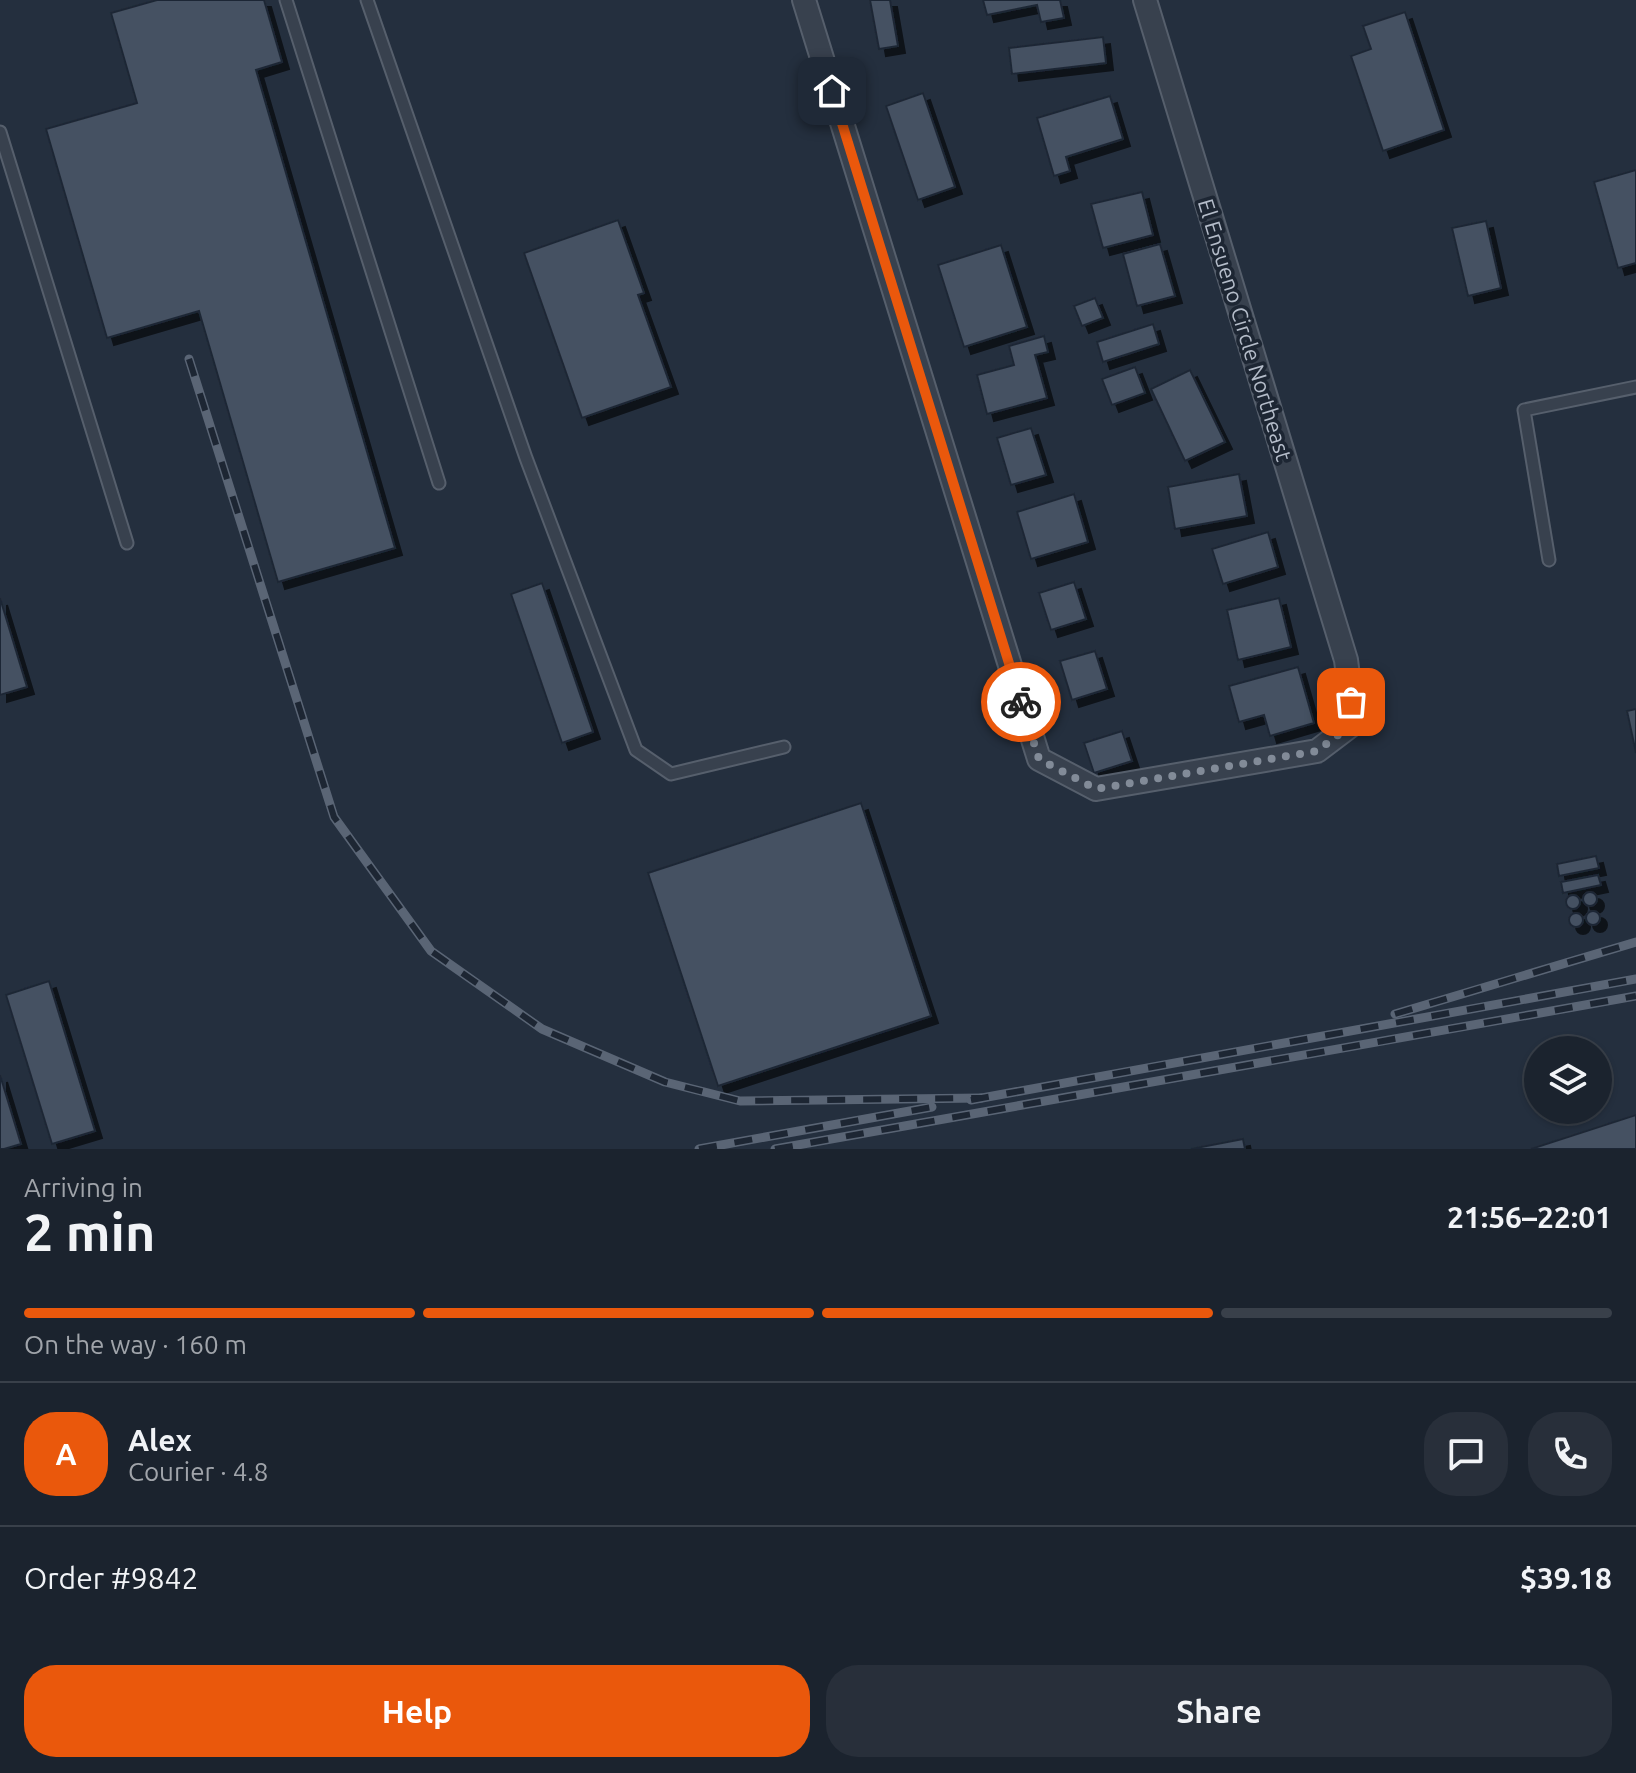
<!DOCTYPE html>
<meta charset="utf-8">
<style>
:root{--surface:#1b232e;--page:#282f3a;--text:#f1f3f6;--muted:#a0a4aa;--line:#39404a;--accent:#ea580c}
body{margin:0;font-family:Ubuntu,sans-serif;background:var(--page);color:var(--text);height:100vh;display:flex;flex-direction:column;font-size:30px;white-space:nowrap}
*{box-sizing:border-box;margin:0}
p{font-size:26px;color:var(--muted)}
.icon{flex:none;width:44px;height:44px;fill:none;stroke:currentColor;stroke-width:2;stroke-linecap:round;stroke-linejoin:round}
.map{position:relative;height:1149px;overflow:hidden}
.sheet{display:flex;flex-direction:column;background:var(--surface);flex:1}
.sheet>*{flex:none}
.tools{position:absolute;left:1524px;top:1036px;display:grid;gap:16px}
.tools a{display:grid;place-items:center;width:88px;height:88px;border-radius:50%;background:var(--surface);box-shadow:0 2px 6px #0004,0 0 0 2px var(--line);font-size:40px}
.pin{position:absolute;display:grid;place-items:center;width:68px;height:68px;color:#fff;margin:-34px;border-radius:16px;box-shadow:0 4px 12px #0006}
.courier{position:absolute;display:grid;place-items:center;width:80px;height:80px;margin:-40px;border:6px solid #ea580c;border-radius:50%;background:#fff;color:#222;box-shadow:0 2px 10px #0007}
.overview em{font-style:normal;font-weight:700}
.overview div{display:flex;flex-direction:column-reverse}
.overview{display:flex;align-items:center;justify-content:space-between;height:136px;padding:0 24px}
h1{font-size:52px;font-weight:700;line-height:60px}
.bar{display:grid;grid-template-columns:repeat(4,1fr);gap:12px 8px;align-content:center;height:96px;padding:0 24px}
.bar i{height:10px;border-radius:6px;background:var(--line)}
.bar .selected{background:var(--accent)}
.bar p{grid-column:span 4}
.line{display:flex;align-items:center;gap:20px;padding:0 24px;border-top:2px solid var(--line)}
.line div{flex:1}
.round{display:grid;place-items:center;flex:none;width:84px;height:84px;border-radius:32px;background:var(--page)}
.button{display:flex;gap:16px;margin-top:auto;padding:16px 24px}
.button a{flex:1;height:92px;border-radius:32px;background:var(--accent);color:#fff;font-size:32px;font-weight:700;line-height:92px;text-align:center}
.button a+a{background:var(--page);color:var(--text)}
.map>svg:first-child{display:block}
.building{fill:#455162;stroke:#1f2835;stroke-width:2;filter:url(#shadow)}
.lines{fill:none;stroke-linecap:round;stroke-linejoin:round}
.service-casing{stroke:#565f6c;stroke-width:15}
.minor-casing{stroke:#565f6c;stroke-width:26}
.service{stroke:#38414e;stroke-width:11}
.minor{stroke:#38414e;stroke-width:22}
.rail-casing{stroke:#5a6575;stroke-width:9}
.rail{stroke:#1d2633;stroke-width:6;stroke-dasharray:18;stroke-linecap:butt}
.done{stroke:#828b98;stroke-width:8;stroke-dasharray:0 14.4}
.route{stroke:#ea580c;stroke-width:10}
.labels{text-anchor:middle;stroke-width:7;stroke-linejoin:round;paint-order:stroke}
.street-label{font-size:22px;fill:#b4bcc9;stroke:#1d2633}
</style>
<div class="map">
<svg width="1636" height="1149" viewBox="0 0 1636 1149">
<defs>
<filter id="shadow"><feDropShadow dx="7" dy="7" stdDeviation="0" flood-color="#0009"/></filter>
</defs>
<rect width="100%" height="100%" fill="#242f3e"/>
<g class="building">
<path d="M157 0H264L282 62 256 70 395 548 278 582 199 311 107 338 46 129 137 103 111 13Z"/>
<path d="M870 0H890L898 46 879 49Z"/>
<path d="M983 0H1060L1064 18 1041 22 1037 5 987 15Z"/>
<path d="M1405 12 1444 130 1383 151 1351 56 1371 49 1363 26Z"/>
<path d="M1103 37 1106 63 1012 74 1009 48Z"/>
<path d="M923 93 955 187 918 200 886 106Z"/>
<path d="M1110 96 1123 139 1066 157 1070 171 1054 176 1037 118Z"/>
<path d="M1636 170V263L1618 268 1594 182Z"/>
<path d="M1142 192 1153 235 1103 248 1091 204Z"/>
<path d="M618 220 644 293 638 295 671 387 582 418 524 253Z"/>
<path d="M1486 221 1501 288 1468 296 1452 228Z"/>
<path d="M1160 244 1175 296 1137 306 1123 254Z"/>
<path d="M1001 245 1027 327 964 347 938 265Z"/>
<path d="M1095 298 1103 318 1082 326 1074 306Z"/>
<path d="M1153 324 1159 344 1103 362 1097 342Z"/>
<path d="M1044 336 1048 352 1035 355 1047 398 987 414 977 375 1014 365 1009 346Z"/>
<path d="M1135 367 1145 393 1112 405 1102 379Z"/>
<path d="M1190 370 1225 442 1185 461 1151 389Z"/>
<path d="M1031 428 1046 475 1011 485 997 438Z"/>
<path d="M1239 474 1247 516 1175 529 1168 487Z"/>
<path d="M1074 494 1088 542 1031 559 1017 512Z"/>
<path d="M1268 532 1278 567 1223 584 1212 549Z"/>
<path d="M1074 582 1086 619 1051 630 1039 593Z"/>
<path d="M542 583 593 732 562 743 511 594Z"/>
<path d="M0 598 27 687 0 695Z"/>
<path d="M1279 598 1291 647 1238 660 1227 610Z"/>
<path d="M1095 651 1107 689 1072 700 1060 661Z"/>
<path d="M1298 667 1314 723 1270 736 1264 715 1239 722 1229 686Z"/>
<path d="M1636 709V753L1627 711Z"/>
<path d="M1122 731 1132 761 1094 773 1084 743Z"/>
<path d="M861 803 931 1016 718 1086 648 873Z"/>
<path d="M1596 856 1599 868 1559 876 1557 864Z"/>
<path d="M1598 875 1601 885 1563 893 1561 882Z"/>
<circle cx="1590" cy="899" r="7"/>
<circle cx="1573" cy="902" r="7"/>
<circle cx="1593" cy="918" r="7"/>
<circle cx="1576" cy="920" r="7"/>
<path d="M49 981 95 1131 52 1144 6 995Z"/>
<path d="M0 1075 21 1144 4 1149H0Z"/>
<path d="M1636 1115V1149H1531Z"/>
<path d="M1243 1139 1245 1149H1191Z"/>
</g>
<g class="lines">
<g class="service-casing">
<g id="service">
<path d="M286 0 439 483"/>
<path d="M367 0 526 458 636 750 671 774 784 747"/>
<path d="M0 132 127 543"/>
<path d="M1549 560 1524 410 1636 387"/>
</g>
</g>
<g class="minor-casing">
<path id="minor" d="M804 0 1039 759 1096 789 1317 751 1354 723 1346 660 1145 0"/>
</g>
<use href="#service" class="service"/>
<use href="#minor" class="minor"/>
<g class="rail-casing">
<g id="rail">
<path d="M189 359 334 817 431 951 542 1029 665 1082 740 1101 981 1098"/>
<path d="M1395 1014 1636 942"/>
<path d="M971 1100 1636 979"/>
<path d="M699 1149 932 1107"/>
<path d="M775 1149 1636 996"/>
</g>
</g>
<use href="#rail" class="rail"/>
</g>
<g class="lines">
<path class="done" d="M1021 702 1039 759 1096 789 1317 751 1354 723 1351 702"/>
<path class="route" d="M832 91 1021 702"/>
</g>
<g class="labels">
<g class="street-label">
<text transform="translate(1245 330) rotate(73)" y="8">El Ensueno Circle Northeast</text>
</g>
</g>
</svg>
<div class="tools">
<a><svg class="icon" aria-label="layers" viewBox="0 0 24 24"><path d="M12 4l9 5-9 5-9-5zM3 14l9 5 9-5"/></svg></a>
</div>
<div class="pin" style="left:1351px;top:702px;background:#ea580c"><svg class="icon" aria-label="bag" viewBox="0 0 24 24"><path d="M5 8h14l-1 12H6zM9 8a3 3 0 0 1 6 0"/></svg></div>
<div class="pin" style="left:832px;top:91px;background:#1f2937"><svg class="icon" aria-label="home" viewBox="0 0 24 24"><path d="M3 11l9-7 9 7M6 9v11h12V9"/></svg></div>
<div class="courier" style="left:1021px;top:702px"><svg class="icon" aria-label="bike" viewBox="0 0 24 24"><circle cx="6" cy="16" r="4"/><circle cx="18" cy="16" r="4"/><path d="M6 16l4-8h5l3 8M10 8l3 8H6M13 5h3"/></svg></div>
</div>
<section class="sheet">
<div class="overview"><div><h1>2 min</h1><p>Arriving in</p></div><em>21:56–22:01</em></div>
<div class="bar"><i class="selected"></i><i class="selected"></i><i class="selected"></i><i></i><p>On the way · 160 m</p></div>
<div class="line" style="height:144px"><b class="round" style="background:var(--accent);color:#fff">A</b><div><b>Alex</b><p>Courier · 4.8</p></div><a class="round"><svg class="icon" aria-label="chat" viewBox="0 0 24 24"><path d="M4 5h16v11H9l-5 4z"/></svg></a><a class="round"><svg class="icon" aria-label="phone" viewBox="0 0 24 24"><path d="M5 4h4l2 5-3 2q2 4 5 5l2-3 5 2v4C11 20 4 13 5 4z"/></svg></a></div>
<div class="line" style="height:104px"><div>Order #9842</div><b>$39.18</b></div>
<div class="button"><a>Help</a><a>Share</a></div>
</section>
